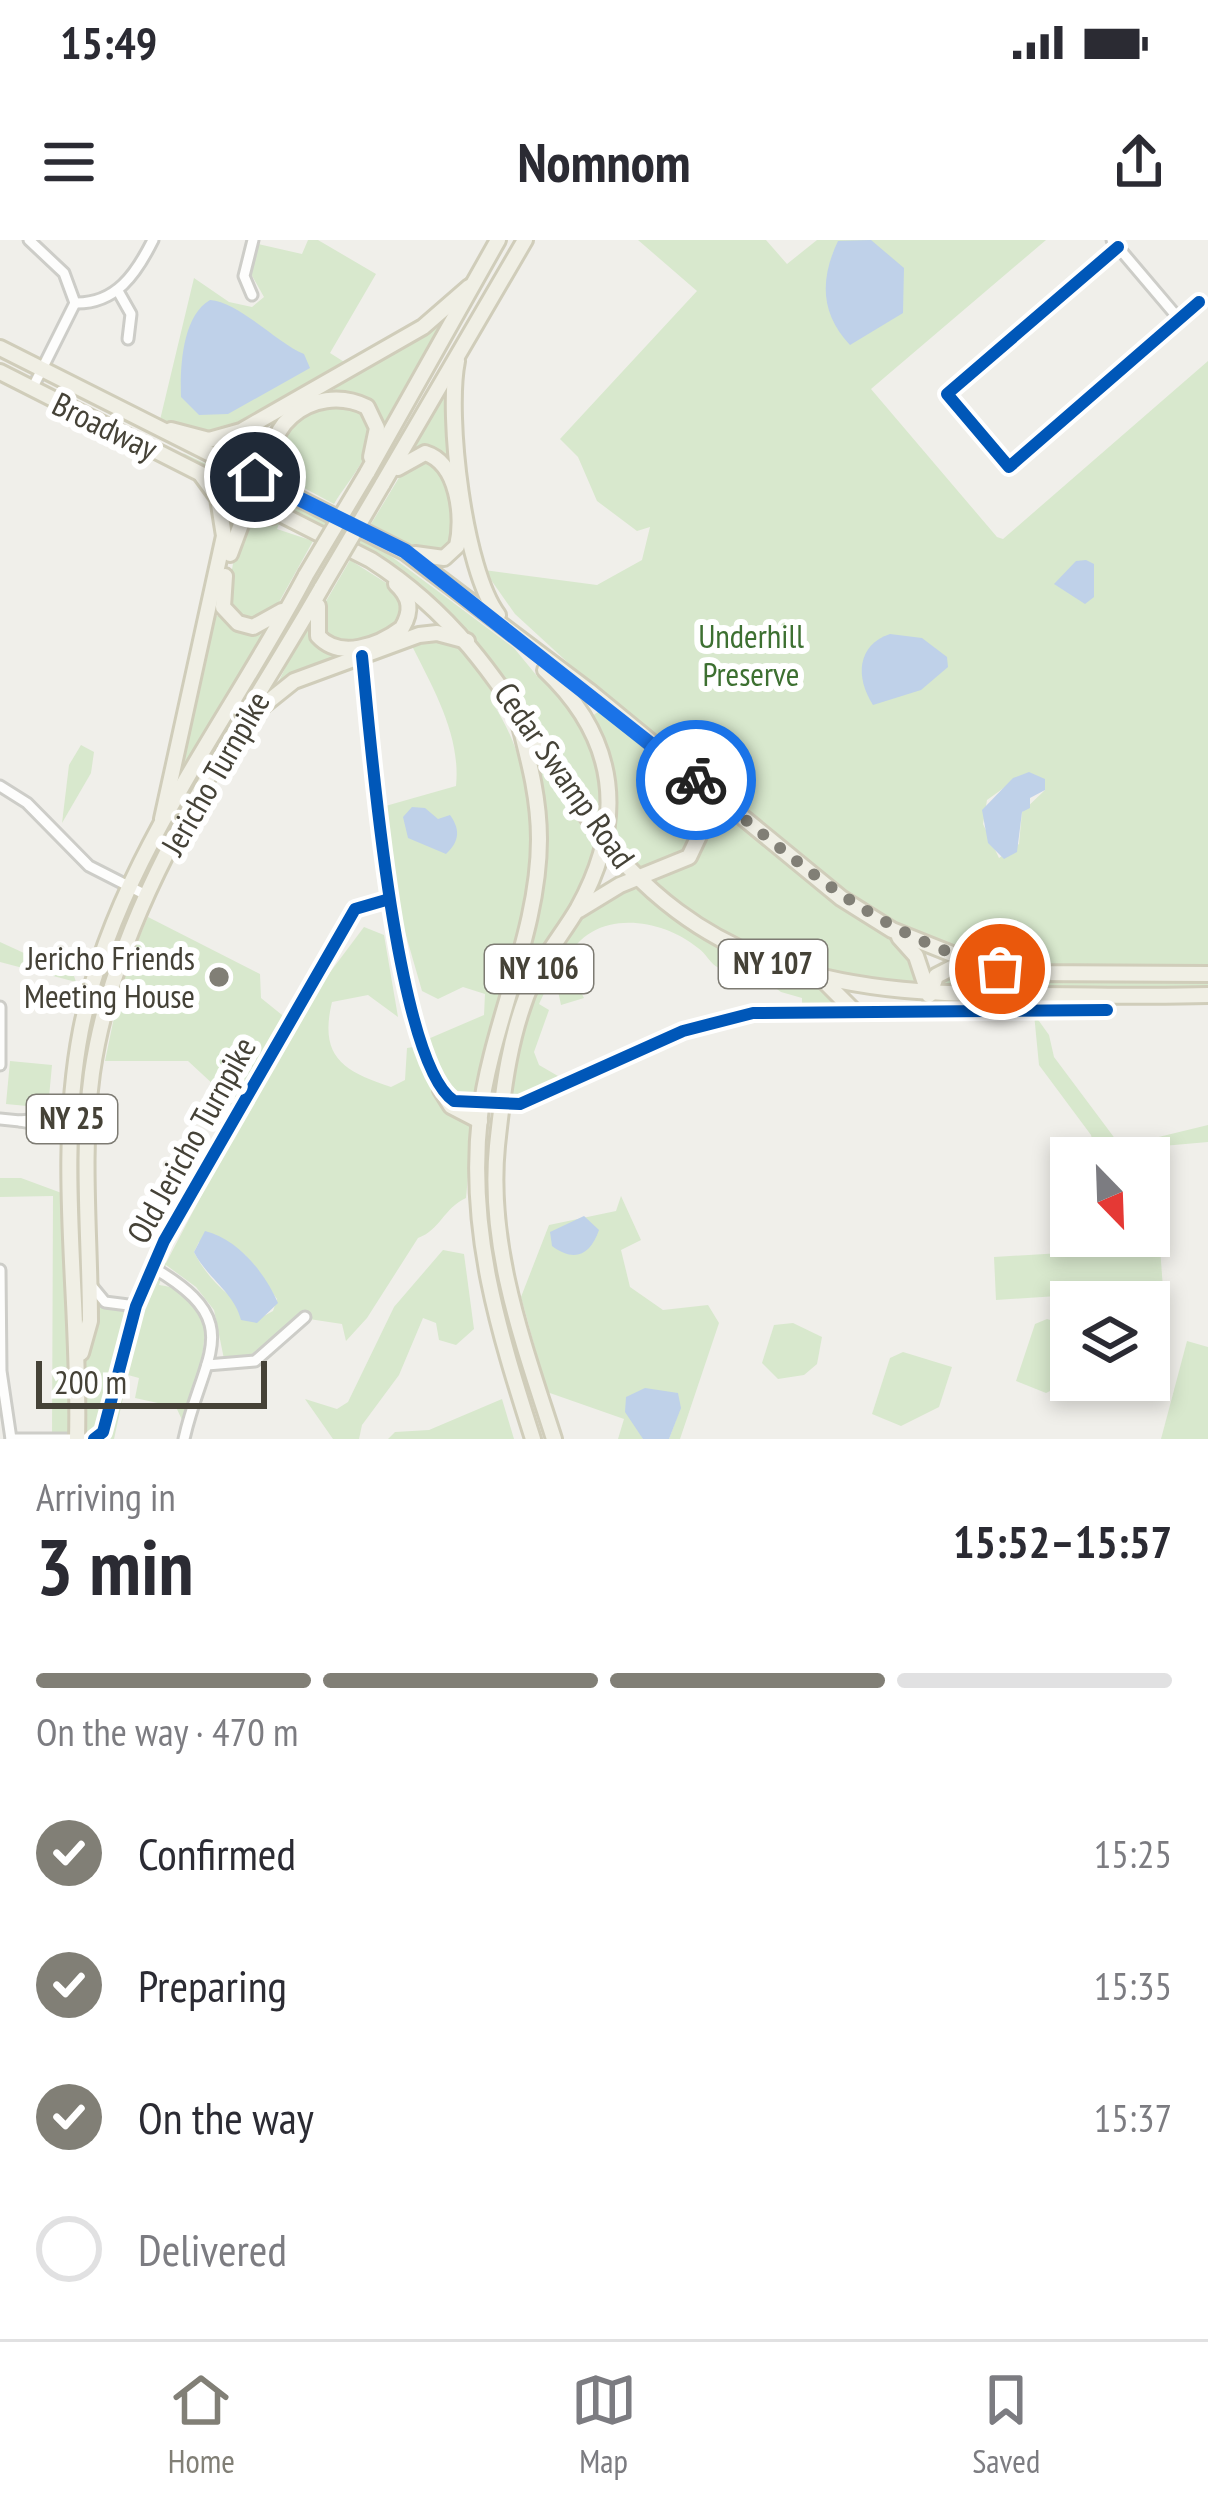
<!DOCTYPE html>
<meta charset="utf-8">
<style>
:root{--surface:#fff;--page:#f7f7f7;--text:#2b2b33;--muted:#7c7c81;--line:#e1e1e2;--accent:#817f76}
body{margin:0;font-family:"PT Sans Narrow",sans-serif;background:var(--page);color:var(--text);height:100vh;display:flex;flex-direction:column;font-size:45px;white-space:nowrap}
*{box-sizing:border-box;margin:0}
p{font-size:39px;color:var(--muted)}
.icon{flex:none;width:66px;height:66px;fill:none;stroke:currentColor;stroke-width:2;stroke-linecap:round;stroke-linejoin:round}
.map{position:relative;height:1199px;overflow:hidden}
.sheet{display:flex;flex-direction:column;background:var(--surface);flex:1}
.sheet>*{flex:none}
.needle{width:78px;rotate:157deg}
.buttons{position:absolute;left:1050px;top:897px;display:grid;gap:24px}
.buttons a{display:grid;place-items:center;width:120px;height:120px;border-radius:0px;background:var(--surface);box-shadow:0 6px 18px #0003;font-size:60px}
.scale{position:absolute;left:36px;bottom:30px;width:231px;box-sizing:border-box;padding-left:12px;border:6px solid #454237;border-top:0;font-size:33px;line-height:42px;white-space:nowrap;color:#454237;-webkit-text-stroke:9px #fff;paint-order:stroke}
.pin{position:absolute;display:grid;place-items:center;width:102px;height:102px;color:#fff;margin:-51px;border:6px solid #fff;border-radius:50%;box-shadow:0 3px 12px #0007}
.courier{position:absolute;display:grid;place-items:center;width:120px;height:120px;margin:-60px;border:9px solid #1a73e8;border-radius:50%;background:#fff;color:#222;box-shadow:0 3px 15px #0007}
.summary em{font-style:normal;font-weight:700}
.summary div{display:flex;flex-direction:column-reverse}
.summary{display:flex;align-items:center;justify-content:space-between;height:204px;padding:0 36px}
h1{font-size:78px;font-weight:700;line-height:90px}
.bar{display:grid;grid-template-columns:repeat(4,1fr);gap:18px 12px;align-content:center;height:144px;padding:0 36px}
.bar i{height:15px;border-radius:9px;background:var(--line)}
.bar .current{background:var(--accent)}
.bar p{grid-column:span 4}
ol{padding:0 36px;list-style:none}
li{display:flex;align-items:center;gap:36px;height:132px}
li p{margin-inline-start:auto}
li .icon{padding:12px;border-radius:50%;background:var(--accent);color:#fff;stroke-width:4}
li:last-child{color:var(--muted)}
li i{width:66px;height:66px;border:6px solid var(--line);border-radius:50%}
.status{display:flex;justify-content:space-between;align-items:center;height:84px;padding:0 60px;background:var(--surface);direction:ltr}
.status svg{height:33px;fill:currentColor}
header{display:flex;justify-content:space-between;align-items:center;height:156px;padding:0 36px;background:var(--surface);font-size:54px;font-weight:700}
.menu{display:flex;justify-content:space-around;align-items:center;height:168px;border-top:3px solid var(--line);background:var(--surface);font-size:33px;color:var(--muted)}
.menu a{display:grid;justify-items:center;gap:6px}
.menu .current{color:var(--accent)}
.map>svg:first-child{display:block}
.green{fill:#d8e8cd;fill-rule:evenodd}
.water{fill:#bfd1e9}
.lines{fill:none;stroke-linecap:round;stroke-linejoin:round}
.minor-casing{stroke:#cdcdc8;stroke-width:15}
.primary-casing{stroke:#d0cdba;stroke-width:20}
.minor{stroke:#fdfdfc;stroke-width:9}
.primary{stroke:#f0efe5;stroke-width:14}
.primary-bridge-casing{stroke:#d0cdba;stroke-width:20;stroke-linecap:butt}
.primary-bridge{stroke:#f0efe5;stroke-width:14}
.cycleway-casing{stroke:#fff;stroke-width:20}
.cycleway{stroke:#0057b8;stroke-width:12}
.done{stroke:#817f76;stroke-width:12;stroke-dasharray:0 21.6}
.route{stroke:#1a73e8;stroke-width:15}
.poi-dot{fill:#817f76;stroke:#fff;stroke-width:4.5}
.labels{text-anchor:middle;stroke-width:12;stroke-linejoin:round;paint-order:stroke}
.shield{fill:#fff;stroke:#7d7b73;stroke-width:3}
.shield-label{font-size:30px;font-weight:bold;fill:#454237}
.street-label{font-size:33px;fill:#454237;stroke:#fff}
.park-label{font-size:33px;fill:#3d7031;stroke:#fff}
.poi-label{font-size:33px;fill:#454237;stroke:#fff;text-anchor:end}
</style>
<div class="status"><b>15:49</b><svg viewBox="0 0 49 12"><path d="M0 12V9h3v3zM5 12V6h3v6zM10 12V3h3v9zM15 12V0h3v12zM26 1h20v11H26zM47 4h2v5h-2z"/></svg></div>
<header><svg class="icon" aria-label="menu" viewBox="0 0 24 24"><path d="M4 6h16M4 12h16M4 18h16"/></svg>Nomnom<svg class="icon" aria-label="share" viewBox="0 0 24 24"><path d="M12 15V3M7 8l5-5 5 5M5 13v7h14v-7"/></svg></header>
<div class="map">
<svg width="1208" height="1199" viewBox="0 0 1208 1199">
<rect width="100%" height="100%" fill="#f0efea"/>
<g class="green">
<path d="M308 0H318L376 34 330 113 349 125 224 193H193L160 180 194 38 229 62 252 67 264 57 251 34 258 4 302 14Z"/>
<path d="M638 0H766L787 24 817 0H1046L871 149 997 297 1003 299 1208 121V728L1039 729 940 706 873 673 626 476 515 374 484 330 597 345 642 320 650 287 637 291 597 261 578 217 560 199 697 51ZM1005 547 1045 550 1022 572 1019 604 999 618 983 584 987 560Z"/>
<path d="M442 82 383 193C376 167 367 156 337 155L332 146Z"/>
<path d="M449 143 456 232C442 209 430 212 410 208Z"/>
<path d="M335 165 367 172C384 204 350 237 334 264L278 234 276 208 297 179Z"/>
<path d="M269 180 263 200 264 234 200 202H228Z"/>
<path d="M183 213 376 305 514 408 537 436 542 431C588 473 601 525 603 585L587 569C528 473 475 376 378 314 338 290 202 239 183 213Z"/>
<path d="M417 219 434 221C452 244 462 285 450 312H426L371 284 403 231Z"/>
<path d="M267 279 279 284 277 289 313 301 273 373 265 380 242 381 226 361 239 292Z"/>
<path d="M350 320 402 353 404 377C386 399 354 409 326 402L318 375Z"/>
<path d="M212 376H223L237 390 265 395 173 557Z"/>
<path d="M309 379 326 413 347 417 274 451Z"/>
<path d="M434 397 465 412 497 460 494 465C570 586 511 724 478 851L465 860 444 847 428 799 484 775 485 754 463 747 438 759 422 751 397 664 382 567 456 546C461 496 434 450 412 406Z"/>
<path d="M601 470C627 489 705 543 702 579 701 589 691 604 687 614L640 634 609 600 610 529 592 476Z"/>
<path d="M531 504 600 602 577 655 533 726 493 858C489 836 500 808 504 786 524 693 557 599 531 504Z"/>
<path d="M81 505 94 512 91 533 62 583 69 525Z"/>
<path d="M708 556 903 709 922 751C818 735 732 707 649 641 692 626 716 604 708 556Z"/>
<path d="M633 649 647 651 696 686 814 736 853 771 802 769V758L781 752C760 735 741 738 719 728 710 724 706 713 698 708 659 676 589 668 566 722L584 758 561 765 554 732 539 764 549 770 534 812 539 825 558 836V843L514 861 508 856C519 799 541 706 591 670 603 661 619 656 633 649Z"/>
<path d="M148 677 260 734 261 758 287 779 268 827 286 791 364 687 384 695 398 777 368 755 332 762C319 816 342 831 391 847L405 840 407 808 420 806 440 858 473 883 466 958C444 968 440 990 418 998L367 1078 346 1101 342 1084 296 1077 246 1119H224L214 1070 196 1047 166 1025 159 1045C233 1053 197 1138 183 1182L176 1167 135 1158 139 1138 128 1135 114 1199H52L53 956 0 957V938H21L67 955 78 1117 91 1042 105 1061 136 1065 156 1017 166 1023 263 838 226 874 215 846 188 821H105L123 734ZM199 1002 245 1015 277 1059 273 1071 262 1077C234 1062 209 1042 194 1012Z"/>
<path d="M0 702 74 736 76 742 0 722Z"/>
<path d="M959 727 1028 741 1208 740V748L938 750 939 736Z"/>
<path d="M1034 774 1049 795 1054 817 1116 900 1134 903 1208 885V902L1095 912 1091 895 1039 825Z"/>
<path d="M10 821 52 825 48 868 6 864Z"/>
<path d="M621 956 641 1000 621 1010 630 1047 663 1070 708 1065 719 1083 680 1199H669L677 1177 632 1176 643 1199H618L624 1179 547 1152 521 1057 549 985 616 971Z"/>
<path d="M1160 1007 1163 1049 996 1060 994 1017Z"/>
<path d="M443 1010 464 1014 474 1089 456 1105 439 1100 436 1083 423 1078 399 1135 362 1185 359 1199H333L305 1159 337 1169 348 1162 394 1067Z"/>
<path d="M1047 1079 1071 1086 1073 1140 1046 1153 1016 1141 1035 1084Z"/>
<path d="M793 1083 822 1097 817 1124 804 1135 778 1139 762 1123 774 1085Z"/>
<path d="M1187 1101 1208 1107V1199H1161Z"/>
<path d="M903 1112 952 1127 939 1167 901 1186 872 1174 890 1118Z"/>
<path d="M502 1159 514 1199H388L395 1192 429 1190Z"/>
</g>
<g class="water">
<path d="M871 0 904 28 903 73 850 105C820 73 820 39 838 1Z"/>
<path d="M210 60C239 62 277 103 304 114L310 128 228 174 199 175 181 157C180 128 182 76 210 60Z"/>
<path d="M1086 320 1094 324V357L1085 364 1054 344 1076 321Z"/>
<path d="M890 394 922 398 947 417 948 427 921 450 873 465C855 437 857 405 890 394Z"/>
<path d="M1029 532 1045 539V550L1030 558V568L1022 572 1017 612 1004 619 988 603 982 570 1013 538Z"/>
<path d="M412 567 425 568 438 579 450 575C461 590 459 602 446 614L408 598 403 577Z"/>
<path d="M584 976 599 990C591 1013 576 1024 552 1006L550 992Z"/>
<path d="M205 991C238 999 265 1033 278 1063L257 1083 241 1080C234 1052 207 1038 194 1012Z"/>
<path d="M645 1148 678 1153 681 1168 669 1199H643L625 1172 626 1157Z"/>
</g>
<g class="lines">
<g class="minor-casing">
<g id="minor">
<path d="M29 0 64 33 75 63 32 149"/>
<path d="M1112 0 1179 79"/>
<path d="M1118 7 947 154 1009 227 1199 62"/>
<path d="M118 51 131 74 128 99"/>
<path d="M252 55 244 36 253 0"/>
<path d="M75 63C116 64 136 34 153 0"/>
<path d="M362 416C370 494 395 822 454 861L520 864 683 791 753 773 1107 770"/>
<path d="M0 546 27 563 89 626 146 655"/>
<path d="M0 767V825"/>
<path d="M70 870 57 877 20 881 57 888 71 897"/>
<path d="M0 879 20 881"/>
<path d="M152 1027C249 1083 203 1113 184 1199"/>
<path d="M0 1030 1 1131 11 1199"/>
<path d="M91 1045 105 1062 136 1066"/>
<path d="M207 1125 255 1121 305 1077"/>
<path d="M11 1199H86"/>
<path d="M94 1199 103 1192 136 1066 164 1001 355 669 386 660"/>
</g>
</g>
<g class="primary-casing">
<g id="primary">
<path d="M0 108 405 312 589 451 841 658 892 690 967 720 1026 733 1208 734"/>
<path d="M457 121C446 176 464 330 498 375"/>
<path d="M0 132 371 320C477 388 515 474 585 574 700 738 849 755 1035 755 1093 755 1150 757 1208 755"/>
<path d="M171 190 209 200 241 191 423 87 469 47"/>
<path d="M398 228 425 213C458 223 464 277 457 306L444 318 415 314"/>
<path d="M367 233 498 0"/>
<path d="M382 245 525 0"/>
<path d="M280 249C249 191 313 140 367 167L377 188 371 217"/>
<path d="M230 314 243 279 272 276"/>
<path d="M225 336 223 367 238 383 253 387 282 371"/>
<path d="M318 366V396C340 420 378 406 402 388 412 371 411 358 396 344"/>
<path d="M545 430C619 500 626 581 578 668 564 692 546 713 534 738 510 790 503 849 497 906 487 1007 524 1105 554 1199"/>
<path d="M259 469 294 441 419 395 437 393 467 401"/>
<path d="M519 482C529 521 539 558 539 599 539 693 491 783 480 876 467 991 499 1092 533 1199"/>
<path d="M162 579 224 296 218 258 202 236"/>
<path d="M579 670 620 645 689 617 706 581 699 542"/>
<path d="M899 697 916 716 929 755"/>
<path d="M824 741 855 772"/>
<path d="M930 754 936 736 967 720"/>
<path d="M441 850 451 866 480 881"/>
<path d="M81 1113 90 1081C90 1000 81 913 92 833 118 654 234 501 322 347"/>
<path d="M77 1199C81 1064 55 925 81 790 114 624 228 483 306 335"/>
</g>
</g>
<use href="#minor" class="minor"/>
<use href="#primary" class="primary"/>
<g class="primary-bridge-casing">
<g id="primary-bridge">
<path d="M306 335 367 233"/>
<path d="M322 347 382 245"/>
</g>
</g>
<use href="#primary-bridge" class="primary-bridge"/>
<g class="cycleway-casing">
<g id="cycleway">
<path d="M1118 7 947 154 1009 227 1199 62"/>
<path d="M362 416C370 494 395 822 454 861L520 864 683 791 753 773 1107 770"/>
<path d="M94 1199 103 1192 136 1066 164 1001 355 669 386 660"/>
</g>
</g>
<use href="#cycleway" class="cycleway"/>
</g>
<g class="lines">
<path class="done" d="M696 540C799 621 869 693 1000 729"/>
<path class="route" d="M255 237 405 311 696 540"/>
</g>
<circle class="poi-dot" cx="219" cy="737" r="12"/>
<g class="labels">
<g class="shield">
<rect x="719" y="700" width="108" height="48" rx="9"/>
<rect x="485" y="705" width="108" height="48" rx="9"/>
<rect x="27" y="855" width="90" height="48" rx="9"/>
</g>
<g class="shield-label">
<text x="773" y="734">NY 107</text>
<text x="539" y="739">NY 106</text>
<text x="72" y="889">NY 25</text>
</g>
<g class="street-label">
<text transform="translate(105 186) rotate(26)" y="12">Broadway</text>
<text transform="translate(215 533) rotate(-60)" y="12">Jericho Turnpike</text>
<text transform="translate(565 535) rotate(55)" y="12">Cedar Swamp Road</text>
<text transform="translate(191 900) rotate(-61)" y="12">Old Jericho Turnpike</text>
</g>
<g class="park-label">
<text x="751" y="408">Underhill<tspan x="751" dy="38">Preserve</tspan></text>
</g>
<g class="poi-label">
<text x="195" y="730">Jericho Friends<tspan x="195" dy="38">Meeting House</tspan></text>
</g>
</g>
</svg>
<div class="buttons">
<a><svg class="needle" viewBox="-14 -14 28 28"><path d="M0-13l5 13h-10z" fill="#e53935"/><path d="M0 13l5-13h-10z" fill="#7c7c81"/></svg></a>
<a><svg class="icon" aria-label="layers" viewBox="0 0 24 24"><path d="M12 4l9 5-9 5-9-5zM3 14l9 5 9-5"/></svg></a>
</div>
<div class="scale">200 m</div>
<div class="pin" style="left:1000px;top:729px;background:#ea580c"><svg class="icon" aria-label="bag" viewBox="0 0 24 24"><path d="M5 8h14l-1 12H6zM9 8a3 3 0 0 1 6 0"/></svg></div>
<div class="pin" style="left:255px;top:237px;background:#1f2937"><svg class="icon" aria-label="home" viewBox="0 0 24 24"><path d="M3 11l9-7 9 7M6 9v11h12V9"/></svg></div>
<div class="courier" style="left:696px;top:540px"><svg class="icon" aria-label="bike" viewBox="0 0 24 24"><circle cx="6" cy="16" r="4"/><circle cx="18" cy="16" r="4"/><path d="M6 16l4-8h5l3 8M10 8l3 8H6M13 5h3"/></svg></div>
</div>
<section class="sheet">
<div class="summary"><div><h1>3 min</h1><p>Arriving in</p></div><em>15:52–15:57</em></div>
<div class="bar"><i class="current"></i><i class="current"></i><i class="current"></i><i></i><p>On the way · 470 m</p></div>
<ol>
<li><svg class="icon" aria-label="check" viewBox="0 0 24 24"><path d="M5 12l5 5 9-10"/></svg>Confirmed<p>15:25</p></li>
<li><svg class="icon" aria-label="check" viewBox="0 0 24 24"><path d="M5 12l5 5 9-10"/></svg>Preparing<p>15:35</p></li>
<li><svg class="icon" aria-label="check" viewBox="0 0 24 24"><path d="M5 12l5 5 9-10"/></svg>On the way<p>15:37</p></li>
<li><i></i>Delivered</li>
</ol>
</section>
<nav class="menu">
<a class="current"><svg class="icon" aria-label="home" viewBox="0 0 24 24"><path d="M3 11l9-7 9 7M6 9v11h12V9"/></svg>Home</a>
<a><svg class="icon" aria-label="map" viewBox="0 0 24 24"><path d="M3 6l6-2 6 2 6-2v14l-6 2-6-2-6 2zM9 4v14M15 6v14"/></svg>Map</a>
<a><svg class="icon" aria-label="saved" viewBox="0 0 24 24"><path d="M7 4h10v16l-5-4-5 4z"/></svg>Saved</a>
</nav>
